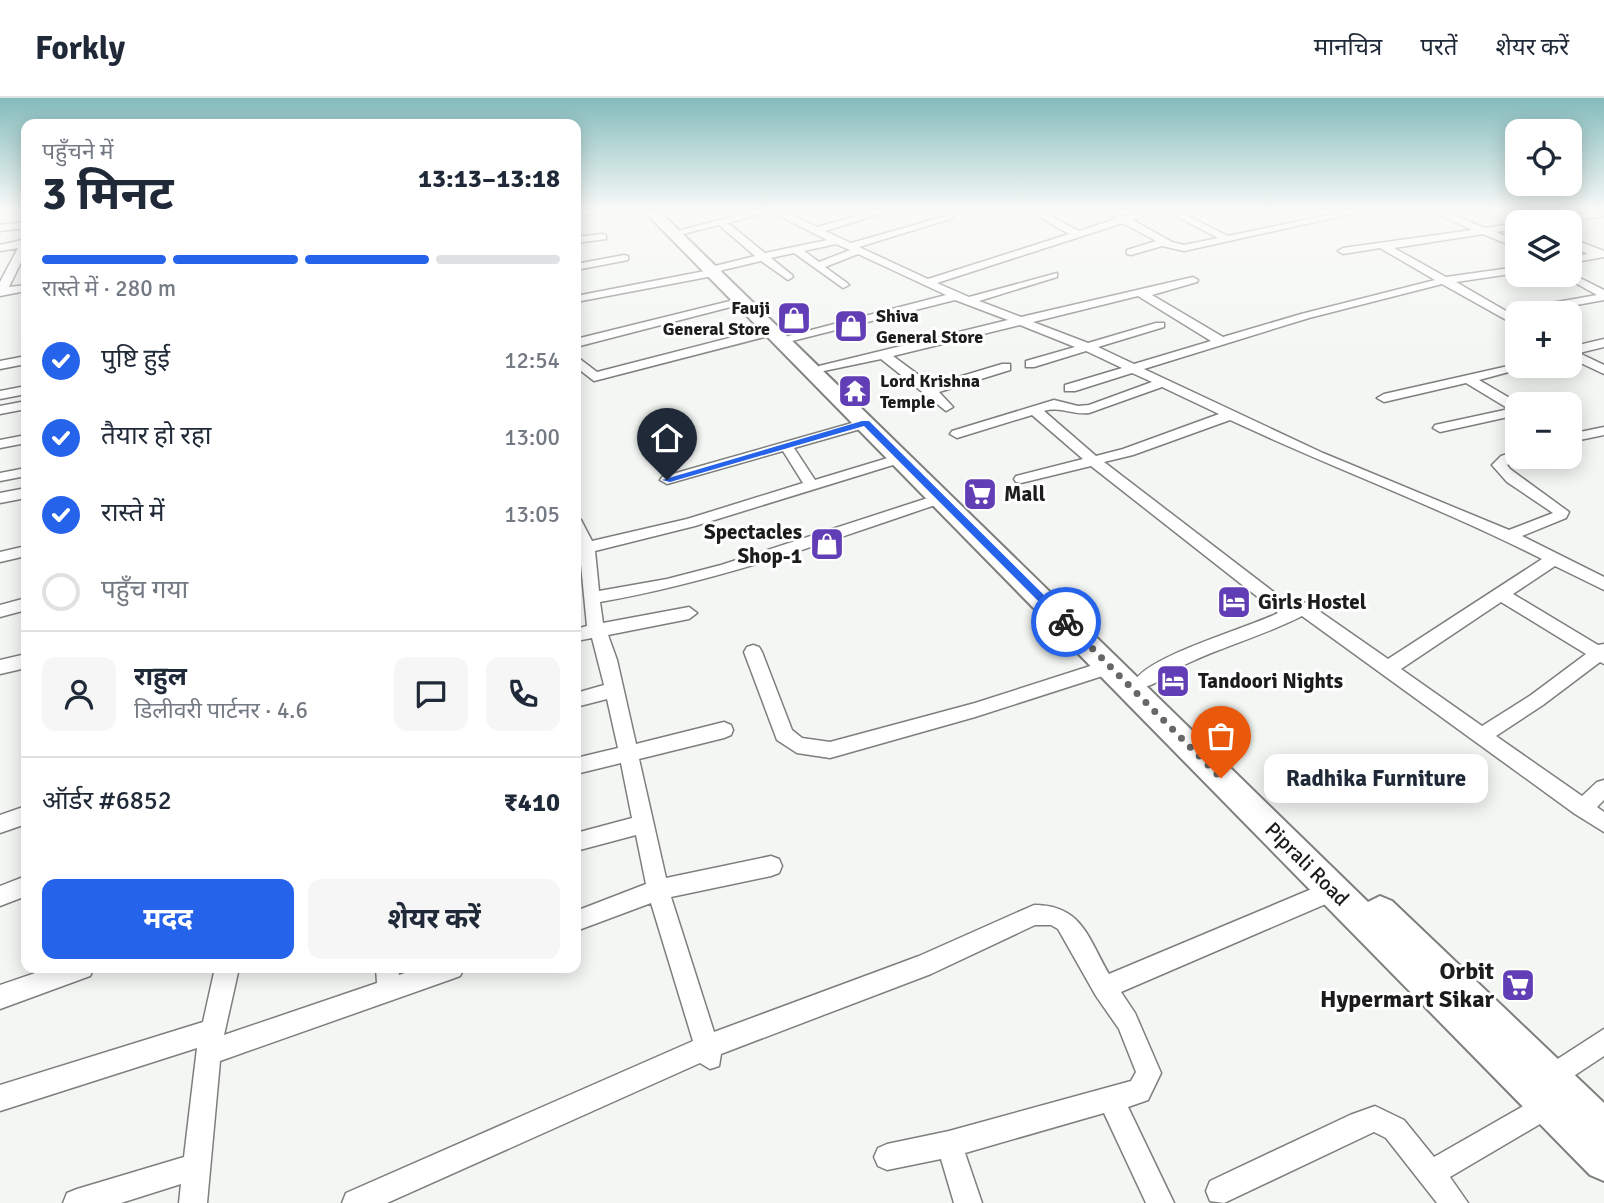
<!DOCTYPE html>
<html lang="hi">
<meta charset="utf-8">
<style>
:root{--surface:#fff;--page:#f6f6f7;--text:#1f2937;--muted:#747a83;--line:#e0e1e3;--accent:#2563eb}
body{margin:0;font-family:Signika,"Noto Sans Devanagari",sans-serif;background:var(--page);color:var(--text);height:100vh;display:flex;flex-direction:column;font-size:26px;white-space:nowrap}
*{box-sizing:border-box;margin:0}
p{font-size:23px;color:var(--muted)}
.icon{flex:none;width:38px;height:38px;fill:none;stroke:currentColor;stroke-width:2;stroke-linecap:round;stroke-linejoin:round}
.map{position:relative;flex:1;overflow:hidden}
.details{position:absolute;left:21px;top:21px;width:560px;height:854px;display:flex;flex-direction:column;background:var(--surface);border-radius:14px;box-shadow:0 4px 18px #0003}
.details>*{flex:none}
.tools{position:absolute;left:1505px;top:21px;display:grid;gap:14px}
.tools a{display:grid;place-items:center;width:77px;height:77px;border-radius:14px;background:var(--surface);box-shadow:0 4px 18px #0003;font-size:35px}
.pin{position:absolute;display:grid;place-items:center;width:60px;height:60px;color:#fff;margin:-72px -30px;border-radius:50% 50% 50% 0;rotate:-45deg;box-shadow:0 0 7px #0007}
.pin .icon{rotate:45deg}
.courier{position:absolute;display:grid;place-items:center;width:70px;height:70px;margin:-35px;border:5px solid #2563eb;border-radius:50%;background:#fff;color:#222;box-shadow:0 2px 9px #0007}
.bubble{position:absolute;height:49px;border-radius:14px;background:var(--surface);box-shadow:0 4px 18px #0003;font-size:23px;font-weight:700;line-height:49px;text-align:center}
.summary em{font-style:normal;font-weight:700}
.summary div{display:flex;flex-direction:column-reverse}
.summary{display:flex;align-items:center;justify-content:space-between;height:119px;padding:0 21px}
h1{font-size:46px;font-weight:700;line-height:52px}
.bar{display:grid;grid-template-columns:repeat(4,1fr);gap:10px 7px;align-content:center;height:84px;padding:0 21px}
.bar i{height:9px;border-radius:5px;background:var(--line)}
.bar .current{background:var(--accent)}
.bar p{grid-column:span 4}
.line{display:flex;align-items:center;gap:18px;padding:0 21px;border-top:2px solid var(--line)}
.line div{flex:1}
.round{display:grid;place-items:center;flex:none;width:74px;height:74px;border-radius:14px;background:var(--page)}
ol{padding:0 21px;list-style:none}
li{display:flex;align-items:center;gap:21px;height:77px}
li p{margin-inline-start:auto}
li .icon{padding:7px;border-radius:50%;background:var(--accent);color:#fff;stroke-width:4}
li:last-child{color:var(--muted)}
li i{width:38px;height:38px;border:4px solid var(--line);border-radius:50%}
.button{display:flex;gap:14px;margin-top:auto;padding:14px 21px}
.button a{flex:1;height:80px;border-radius:14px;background:var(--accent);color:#fff;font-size:28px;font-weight:700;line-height:80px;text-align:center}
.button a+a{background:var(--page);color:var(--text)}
header{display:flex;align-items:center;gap:42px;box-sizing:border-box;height:98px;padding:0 35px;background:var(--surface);border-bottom:2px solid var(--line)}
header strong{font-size:33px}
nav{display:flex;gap:38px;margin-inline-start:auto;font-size:24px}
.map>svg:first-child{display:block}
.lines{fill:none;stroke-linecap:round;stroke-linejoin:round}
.minor-casing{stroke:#7d7f7c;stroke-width:3}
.primary-casing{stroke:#7d7f7c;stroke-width:4}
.minor{fill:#fff;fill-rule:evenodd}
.primary{fill:#fff;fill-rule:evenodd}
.route{fill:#2563eb}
.done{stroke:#676866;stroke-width:7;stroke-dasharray:0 12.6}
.labels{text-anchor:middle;stroke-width:6;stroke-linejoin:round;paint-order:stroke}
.far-poi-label{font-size:18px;font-weight:bold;fill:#1b1c1b;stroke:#fff;text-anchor:start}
.poi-label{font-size:21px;font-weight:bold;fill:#1b1c1b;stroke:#fff;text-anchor:start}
.street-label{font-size:21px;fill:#1b1c1b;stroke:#fff}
.near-poi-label{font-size:24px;font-weight:bold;fill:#1b1c1b;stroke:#fff;text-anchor:end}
</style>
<header>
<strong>Forkly</strong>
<nav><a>मानचित्र</a><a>परतें</a><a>शेयर करें</a></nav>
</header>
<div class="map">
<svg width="1604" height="1105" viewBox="0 0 1604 1105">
<rect width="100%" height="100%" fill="#f3f6f2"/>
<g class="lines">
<g class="minor-casing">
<g id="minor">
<path d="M576 114H599L576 120Z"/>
<path d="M751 114H768L728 125 765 155 827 142 772 114H785L817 129 871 114H886L825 133 851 145 953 116V120L859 149 928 181 1069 136 1031 114H1043L1079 133 1116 121 1115 116 1125 118 1139 114H1153L1133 122 1172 144 1184 147 1218 140 1168 114H1180L1228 138 1342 114H1360L1184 153 1162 148 1131 157 1127 156V152L1156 143 1123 125 937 185 969 199 1057 175V179L979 203 1021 219 1193 179 1198 182 1197 184 1152 197 1223 239 1301 216 1435 182 1380 150 1343 156 1338 153 1343 150 1472 132 1434 114H1447L1485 130 1517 125V131L1496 134 1517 143V150L1483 136 1394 150 1446 179 1517 169V175L1456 184 1506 213 1597 197 1561 177 1570 175 1604 192V202L1533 215H1517V228L1442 186 1309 220 1144 271 1323 355 1509 432 1553 415 1507 384 1492 367 1501 358 1517 353V359H1523L1507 367 1510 371 1569 414 1566 420 1522 438 1604 479V492L1555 468 1513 496 1598 547 1604 546V566L1600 564 1543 607 1496 638 1582 698 1597 684 1604 682V702L1597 709 1604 714V734L1575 716 1302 518C1261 539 1216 550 1176 571 1164 578 1151 592 1138 588L1135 583C1148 558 1248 530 1278 515L1091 368 1021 385 1016 384 1014 381 1016 378 1083 361 1032 317 957 340 950 336 952 333 1054 302 1078 308 1089 307 1152 284 1132 275 1075 293H1065V287L1122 270 1086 253 1034 269H1026V263L1075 249 1020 227 893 258 932 287 1002 266H1010V272L939 294 953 309 946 313 881 261 819 274V268L1008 222 955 202 788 244V238L946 197 858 156 825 169 847 185 849 187 843 190 794 155 771 160 792 177 793 179 788 182 761 163 723 172 713 178 576 204V198L710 172 715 168 755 158 719 127 683 136 678 133ZM836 146 850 152 819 164 804 153ZM1138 198 1211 243 1134 266 1098 249 1164 229V225H1156L1088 245 1033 224ZM1162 289 1219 316 1123 351 1096 358 1044 313C1060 308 1072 317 1089 315ZM1230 322C1333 370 1441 410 1542 461L1388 561 1309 506 1303 504 1292 508 1104 364 1133 357ZM1501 504 1586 556 1531 597 1482 628 1401 571Z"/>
<path d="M1593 114H1604V118L1566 124H1544Z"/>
<path d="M26 124V130L0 133V127Z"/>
<path d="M602 136 606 137V141L576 145V139Z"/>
<path d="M1570 140 1604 153V159L1570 165V159L1588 156 1570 147Z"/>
<path d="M26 141V154L9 189 26 187V193L0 198V184L18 150 0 153V147Z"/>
<path d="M624 157 628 158V162L576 172V166Z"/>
<path d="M742 200 748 203 746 205 576 249V241Z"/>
<path d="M772 229 778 233 776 236 594 283 576 269V258L597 274Z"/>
<path d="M1604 241V249L1579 255 1604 267V276L1570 260V249Z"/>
<path d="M26 258V266L0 271V263Z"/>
<path d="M1517 266 1531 268 1479 282 1520 306H1517V317L1440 334 1433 330 1435 327 1509 311 1466 285 1384 304 1377 300 1384 296Z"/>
<path d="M26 288V296L0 301V293Z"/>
<path d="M26 303V311L0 316V308Z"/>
<path d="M866 321 871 322V328L794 350 815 382 901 356 906 357V363L695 428 595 453 599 493 667 481 721 467 937 397 942 395 949 400 947 403C832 442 720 483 600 504L603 525 689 509 697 515 689 521 608 537 617 562 636 646 724 624 731 627 733 632 731 637 724 640 639 661 666 780 771 758 779 761 782 768 779 775 771 778 671 799 714 934 919 858 1034 807C1082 807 1088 840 1109 876L1326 785 1334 782 1342 785 1345 792 1342 799 1121 894 1135 915 1161 975 1148 1002 1128 1009 1174 1105H1146L1104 1015 965 1055 982 1105H954L941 1061 887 1072 878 1068 874 1059 878 1050 887 1046 949 1033 1131 983 1136 974 1119 931 1096 898 1058 831 1051 827H1035L931 876 721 956 719 968 710 971 700 965 387 1105H342L346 1095 693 943 651 805 576 833V813L646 786 636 737 576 753V735L632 720 621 665 576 676V660L618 650 607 601 576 609V595L604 587 592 540 576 543V531L587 528 580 456 576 457 578 446 576 420 581 422 592 443 687 421 803 385 783 353 667 386 660 382 662 379Z"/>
<path d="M1604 329V337L1570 344V336Z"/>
<path d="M26 337V345L0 350V342Z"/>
<path d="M26 370V378L0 383V375Z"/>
<path d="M26 390V400L0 405V395Z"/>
<path d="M26 448V458L0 464V454Z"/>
<path d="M26 500V512L0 519V507Z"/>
<path d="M753 547 759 549 762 554 792 632 802 640 830 644 975 605 1109 562 1115 564 1118 569 1115 574 975 619 830 660 797 655 777 642 744 554 747 549Z"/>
<path d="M26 556V570L0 576V562Z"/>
<path d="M26 708V726L0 735V717Z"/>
<path d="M26 778V798L0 808V788Z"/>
<path d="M50 870H94L90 878 0 911V887Z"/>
<path d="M215 870H239L224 937 377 885 376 870H398L399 877 420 870H464L460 878 452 881 220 963 207 1105H179L181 1086 121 1105H63L67 1095 77 1091 184 1059 197 950 0 1013V987L203 924Z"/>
<path d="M1604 931V958L1551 993 1542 989 1538 980 1542 971Z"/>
<path d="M1548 994 1557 998 1561 1007 1557 1016 1450 1079 1468 1105H1437L1386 1040 1374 1034 1224 1105 1210 1103 1206 1093 1210 1083 1350 1017 1375 1008 1404 1022 1434 1059Z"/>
</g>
</g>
<g class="primary-casing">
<path id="primary" d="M645 114H660L1368 804 1380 798 1392 803 1604 1005V1083L1590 1077Z"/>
</g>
<use href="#minor" class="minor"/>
<use href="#primary" class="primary"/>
</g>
<linearGradient id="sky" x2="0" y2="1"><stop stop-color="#84bbbc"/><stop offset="0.42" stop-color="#fafbf9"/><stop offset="1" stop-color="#fafbf9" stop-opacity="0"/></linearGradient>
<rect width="1604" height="269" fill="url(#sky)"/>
<path class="route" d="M862 323H869L1069 522V527H1062L864 328 670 384 662 382Z"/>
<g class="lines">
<path class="done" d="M1066 524 1221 680"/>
</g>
<defs>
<g id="shop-square" transform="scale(1.75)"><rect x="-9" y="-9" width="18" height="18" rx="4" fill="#623eb6" stroke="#fff"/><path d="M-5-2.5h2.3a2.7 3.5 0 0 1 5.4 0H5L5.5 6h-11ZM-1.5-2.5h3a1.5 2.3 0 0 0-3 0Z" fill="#fff"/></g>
<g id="temple-square" transform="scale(1.75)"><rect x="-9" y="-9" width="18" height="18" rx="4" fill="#623eb6" stroke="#fff"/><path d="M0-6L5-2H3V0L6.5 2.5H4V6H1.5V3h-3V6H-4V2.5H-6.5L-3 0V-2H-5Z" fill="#fff"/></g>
<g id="supermarket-square" transform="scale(1.75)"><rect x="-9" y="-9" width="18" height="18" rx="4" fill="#623eb6" stroke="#fff"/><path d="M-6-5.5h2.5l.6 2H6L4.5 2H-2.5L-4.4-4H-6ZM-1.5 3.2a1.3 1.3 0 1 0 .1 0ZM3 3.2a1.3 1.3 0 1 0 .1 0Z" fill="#fff"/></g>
<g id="hotel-square" transform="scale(1.75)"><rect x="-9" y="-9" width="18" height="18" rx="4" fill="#623eb6" stroke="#fff"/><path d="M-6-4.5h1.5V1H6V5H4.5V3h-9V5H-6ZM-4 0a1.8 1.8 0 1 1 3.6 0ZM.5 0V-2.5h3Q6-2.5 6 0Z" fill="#fff"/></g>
</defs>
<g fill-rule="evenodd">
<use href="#shop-square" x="794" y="220"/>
<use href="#shop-square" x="851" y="228"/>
<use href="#temple-square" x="855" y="293"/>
<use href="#supermarket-square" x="980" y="396"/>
<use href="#shop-square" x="827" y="446"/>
<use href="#hotel-square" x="1234" y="504"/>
<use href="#hotel-square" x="1173" y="583"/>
<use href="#supermarket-square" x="1518" y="887"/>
</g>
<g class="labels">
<g class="far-poi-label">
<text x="770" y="216" text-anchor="end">Fauji<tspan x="770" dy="21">General Store</tspan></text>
<text x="876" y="224">Shiva<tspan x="876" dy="21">General Store</tspan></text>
<text x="880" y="289">Lord Krishna<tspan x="880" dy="21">Temple</tspan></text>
</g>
<g class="poi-label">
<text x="1004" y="403">Mall</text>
<text x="802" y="441" text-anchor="end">Spectacles<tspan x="802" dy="24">Shop-1</tspan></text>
<text x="1258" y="511">Girls Hostel</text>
<text x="1198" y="590">Tandoori Nights</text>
</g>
<g class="street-label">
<text transform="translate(1307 766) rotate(45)" y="7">Piprali Road</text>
</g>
<g class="near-poi-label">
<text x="1494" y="881">Orbit<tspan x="1494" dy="28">Hypermart Sikar</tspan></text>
</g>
</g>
</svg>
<div class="tools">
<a><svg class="icon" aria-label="locate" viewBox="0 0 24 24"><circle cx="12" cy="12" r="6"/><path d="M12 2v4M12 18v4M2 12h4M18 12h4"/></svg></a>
<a><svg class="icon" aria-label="layers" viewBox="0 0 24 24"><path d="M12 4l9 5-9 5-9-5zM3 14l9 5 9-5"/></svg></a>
<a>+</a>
<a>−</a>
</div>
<div class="pin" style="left:1221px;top:680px;background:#ea580c"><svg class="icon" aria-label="bag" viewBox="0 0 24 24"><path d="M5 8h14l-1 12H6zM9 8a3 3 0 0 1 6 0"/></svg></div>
<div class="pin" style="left:667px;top:382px;background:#1f2937"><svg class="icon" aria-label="home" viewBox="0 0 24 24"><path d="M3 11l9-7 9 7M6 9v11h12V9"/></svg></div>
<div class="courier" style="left:1066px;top:524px"><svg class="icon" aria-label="bike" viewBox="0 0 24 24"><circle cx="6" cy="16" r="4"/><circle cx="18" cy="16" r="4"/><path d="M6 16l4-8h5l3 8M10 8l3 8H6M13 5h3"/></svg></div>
<div class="bubble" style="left:1264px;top:656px;width:224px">Radhika Furniture</div>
<section class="details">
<div class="summary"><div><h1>3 मिनट</h1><p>पहुँचने में</p></div><em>13:13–13:18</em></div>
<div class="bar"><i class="current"></i><i class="current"></i><i class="current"></i><i></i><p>रास्ते में · 280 m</p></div>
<ol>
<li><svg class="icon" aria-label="check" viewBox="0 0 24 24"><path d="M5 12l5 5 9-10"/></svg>पुष्टि हुई<p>12:54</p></li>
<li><svg class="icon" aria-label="check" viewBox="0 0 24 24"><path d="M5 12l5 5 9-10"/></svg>तैयार हो रहा<p>13:00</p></li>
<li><svg class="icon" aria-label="check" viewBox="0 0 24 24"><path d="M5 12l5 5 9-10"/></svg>रास्ते में<p>13:05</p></li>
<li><i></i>पहुँच गया</li>
</ol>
<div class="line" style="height:126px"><a class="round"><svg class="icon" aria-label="person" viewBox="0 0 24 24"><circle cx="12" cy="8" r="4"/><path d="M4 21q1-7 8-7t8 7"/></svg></a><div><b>राहुल</b><p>डिलीवरी पार्टनर · 4.6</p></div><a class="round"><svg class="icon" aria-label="chat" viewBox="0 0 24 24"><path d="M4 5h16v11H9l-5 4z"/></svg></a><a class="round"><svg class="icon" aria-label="phone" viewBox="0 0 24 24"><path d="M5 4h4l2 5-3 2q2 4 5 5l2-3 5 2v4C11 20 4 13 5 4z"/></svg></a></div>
<div class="line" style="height:91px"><div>ऑर्डर #6852</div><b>₹410</b></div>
<div class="button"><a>मदद</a><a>शेयर करें</a></div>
</section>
</div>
